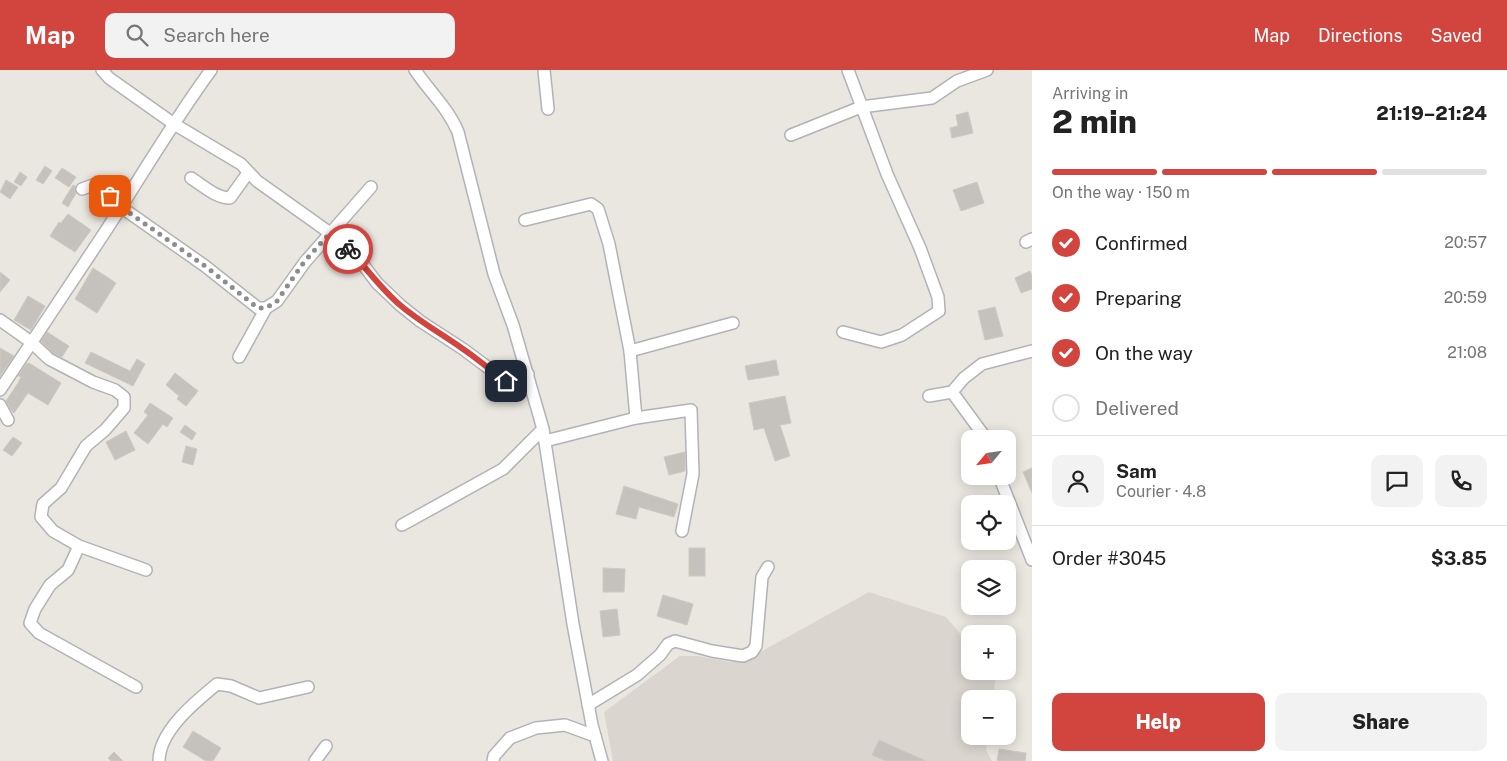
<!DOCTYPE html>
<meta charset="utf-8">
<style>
:root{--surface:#fff;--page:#f2f2f2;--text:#222;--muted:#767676;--line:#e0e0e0;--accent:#d2443e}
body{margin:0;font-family:"Public Sans",sans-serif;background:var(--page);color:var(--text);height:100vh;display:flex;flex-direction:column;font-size:19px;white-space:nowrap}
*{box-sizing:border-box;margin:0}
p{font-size:16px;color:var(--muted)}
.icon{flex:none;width:28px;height:28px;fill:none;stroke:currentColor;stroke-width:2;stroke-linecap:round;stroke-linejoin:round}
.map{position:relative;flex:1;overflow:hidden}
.panel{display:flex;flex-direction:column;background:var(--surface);width:475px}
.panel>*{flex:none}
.needle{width:32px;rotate:241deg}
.fabs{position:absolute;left:961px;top:360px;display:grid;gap:10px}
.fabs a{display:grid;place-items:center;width:55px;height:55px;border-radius:10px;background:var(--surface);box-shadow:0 2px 12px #0003;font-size:25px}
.pin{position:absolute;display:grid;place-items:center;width:42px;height:42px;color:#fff;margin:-21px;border-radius:10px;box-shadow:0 2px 8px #0006}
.courier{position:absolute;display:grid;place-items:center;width:50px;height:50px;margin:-25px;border:4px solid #d2443e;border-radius:50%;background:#fff;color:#222;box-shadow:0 1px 6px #0007}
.overview em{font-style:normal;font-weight:800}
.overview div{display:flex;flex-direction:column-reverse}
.overview{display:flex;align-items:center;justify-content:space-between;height:85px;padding:0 20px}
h1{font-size:32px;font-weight:800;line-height:38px}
.bar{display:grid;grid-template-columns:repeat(4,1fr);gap:8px 5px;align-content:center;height:60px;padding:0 20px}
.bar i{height:6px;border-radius:4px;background:var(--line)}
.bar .current{background:var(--accent)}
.bar p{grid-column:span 4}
.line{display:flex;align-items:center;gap:12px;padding:0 20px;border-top:1px solid var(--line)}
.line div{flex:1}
.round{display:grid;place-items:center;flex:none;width:52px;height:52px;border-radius:10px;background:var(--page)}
ol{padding:0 20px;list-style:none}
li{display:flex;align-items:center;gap:15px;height:55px}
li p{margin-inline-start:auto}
li .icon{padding:5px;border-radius:50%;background:var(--accent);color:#fff;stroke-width:4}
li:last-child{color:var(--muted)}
li i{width:28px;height:28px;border:2px solid var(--line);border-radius:50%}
.primary-button{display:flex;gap:10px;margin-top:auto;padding:10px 20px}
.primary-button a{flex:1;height:58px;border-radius:10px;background:var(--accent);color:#fff;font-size:20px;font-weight:800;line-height:58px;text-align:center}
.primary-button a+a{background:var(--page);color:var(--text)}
header{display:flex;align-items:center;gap:30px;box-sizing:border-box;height:70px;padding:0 25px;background:var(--accent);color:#fff}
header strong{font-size:24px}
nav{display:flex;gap:28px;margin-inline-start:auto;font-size:18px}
.search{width:350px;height:45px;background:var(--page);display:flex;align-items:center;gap:12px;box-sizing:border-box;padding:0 18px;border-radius:10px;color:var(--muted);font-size:19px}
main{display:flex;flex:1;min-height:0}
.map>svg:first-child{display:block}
.education{fill:#dad6cf}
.building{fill:#c5c2bd;stroke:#cec9c0}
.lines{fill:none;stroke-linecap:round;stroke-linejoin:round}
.minor-casing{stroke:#b1b3b7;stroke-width:14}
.minor{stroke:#fff;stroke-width:11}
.done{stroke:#8c8d8c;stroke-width:5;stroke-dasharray:0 9}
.route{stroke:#d2443e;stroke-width:6}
</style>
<header>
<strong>Map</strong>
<div class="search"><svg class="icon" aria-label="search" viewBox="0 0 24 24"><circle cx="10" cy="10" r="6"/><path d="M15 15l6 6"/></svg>Search here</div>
<nav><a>Map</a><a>Directions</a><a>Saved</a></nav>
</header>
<main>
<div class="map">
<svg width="1032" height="691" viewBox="0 0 1032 691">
<rect width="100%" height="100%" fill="#eae7e0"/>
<path class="education" d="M869 522 946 547 970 575V601H993L996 604 993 629H970V666H988L986 680 992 691H613L604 642 680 586H698L730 592 760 582Z"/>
<g class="building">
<path d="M968 42 973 63 952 68 950 58 958 56 956 45Z"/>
<path d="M45 96 52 101 43 114 36 110Z"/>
<path d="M62 98 76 107 69 117 55 108Z"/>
<path d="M20 102 27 107 21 116 14 112Z"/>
<path d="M6 110 18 117 10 129 0 122Z"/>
<path d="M977 112 984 133 961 141 953 120Z"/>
<path d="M73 115 75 116 76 123 68 137 62 133Z"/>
<path d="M68 144 91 160 75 182 50 166 59 152 61 153Z"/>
<path d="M93 198 116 213 97 243 75 229Z"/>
<path d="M1030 201 1032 206V219L1021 223 1015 208Z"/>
<path d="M0 202 10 210 0 222Z"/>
<path d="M28 226 45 236 31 260 14 250Z"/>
<path d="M995 237 1003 266 985 270 978 241Z"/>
<path d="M47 262 69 276 62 287 53 283 41 271Z"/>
<path d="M0 278 14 286 0 306Z"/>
<path d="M91 282 130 301 137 289 145 294 133 316 85 293Z"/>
<path d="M776 290 779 305 748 310 745 296Z"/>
<path d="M29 293 61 313 48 335 28 323 14 343 12 341 6 331 18 313 21 307 18 306 26 294Z"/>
<path d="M175 303 198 321 186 336 177 329 179 326 166 315Z"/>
<path d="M785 326 791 353 780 355 790 386 775 391 764 358 754 360 749 333Z"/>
<path d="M150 333 173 348 167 357 163 354 148 374 134 363 148 345 144 342Z"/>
<path d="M185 355 196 363 192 370 180 362Z"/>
<path d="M126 361 135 380 115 390 106 372Z"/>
<path d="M13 367 22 373 12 386 3 380Z"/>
<path d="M186 376 197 379 193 395 182 392Z"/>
<path d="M685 382V401L669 405 664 387Z"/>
<path d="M1032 398V423L1023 402Z"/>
<path d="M624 416 678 434 674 447 639 437 636 449 616 444Z"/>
<rect x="689" y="478" width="16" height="28"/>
<path d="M603 498 625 499 624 522H603Z"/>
<path d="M663 525 693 534 687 555 657 546Z"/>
<path d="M617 539 620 565 603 567 600 541Z"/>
<path d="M193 661 221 678 213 691H206L183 677Z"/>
<path d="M879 670 926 691H886L872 685Z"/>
<path d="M999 679 1026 683 1025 691H997Z"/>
<path d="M114 682 123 691H111L108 688Z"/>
</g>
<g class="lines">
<g class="minor-casing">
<g id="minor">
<path d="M102 0 109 8 174 54 241 94 257 111 330 163 361 192 377 213 400 235 420 251 463 279 506 311 513 310 528 304"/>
<path d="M415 0C429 21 448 38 458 62L494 204 513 255 543 359 573 554 592 655 602 691"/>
<path d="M544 0 548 39"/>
<path d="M791 65 861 37 932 28 957 11 987 0"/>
<path d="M191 108C202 115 216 128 230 128L248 103"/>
<path d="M82 119 93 115 100 116 121 137 205 196 258 238H266L277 231 305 192 371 117"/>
<path d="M525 150 591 134 598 139 609 174 630 281 636 348"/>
<path d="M1026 172 1032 169"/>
<path d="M0 250 31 272 49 289 93 312 115 320 124 327V338L105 360 86 376 61 418 43 434 41 447 53 461 79 476 146 500"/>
<path d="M843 262 881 272 902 265 939 241 938 227 920 178 887 104 848 0"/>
<path d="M630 281 733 253"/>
<path d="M239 287 266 238"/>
<path d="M0 320C34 268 69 217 103 165 139 110 172 53 211 0"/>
<path d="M952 322 982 363 984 369"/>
<path d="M929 326 952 322 964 308 982 294 1032 281"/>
<path d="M0 335 8 350"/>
<path d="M545 371 636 348 691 340 693 404 682 461"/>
<path d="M999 406 1032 490"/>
<path d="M402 455 503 399 543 359"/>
<path d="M79 476 68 500 50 515 35 539 30 553 39 563 136 617"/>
<path d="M588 635 637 605 660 585 668 574 675 571 712 581 743 586 752 582 756 576 762 507 768 497"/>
<path d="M159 691C159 661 195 632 217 614L231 616 259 628 308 617"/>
<path d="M315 691 326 676"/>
<path d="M493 691 494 686 510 668 536 658 565 655 595 666"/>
</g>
</g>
<use href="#minor" class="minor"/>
</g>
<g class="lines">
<path class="done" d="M110 126 121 137 205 196 258 238H266L277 231 304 192 330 163 348 179"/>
<path class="route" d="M348 179C366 197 380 218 400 235 420 252 442 264 463 279 478 289 491 301 506 311"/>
</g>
</svg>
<div class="fabs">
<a><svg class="needle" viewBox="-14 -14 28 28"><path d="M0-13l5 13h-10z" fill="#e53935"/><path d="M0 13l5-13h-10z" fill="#767676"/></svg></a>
<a><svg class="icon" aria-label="locate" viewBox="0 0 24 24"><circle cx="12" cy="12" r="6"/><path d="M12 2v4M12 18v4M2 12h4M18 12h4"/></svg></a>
<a><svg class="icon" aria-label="layers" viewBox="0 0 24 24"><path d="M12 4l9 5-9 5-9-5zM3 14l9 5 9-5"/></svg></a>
<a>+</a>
<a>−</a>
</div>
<div class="pin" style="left:110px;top:126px;background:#ea580c"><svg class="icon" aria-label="bag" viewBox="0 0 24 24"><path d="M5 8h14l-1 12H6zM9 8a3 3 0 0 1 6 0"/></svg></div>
<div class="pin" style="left:506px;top:311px;background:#1f2937"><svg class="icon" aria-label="home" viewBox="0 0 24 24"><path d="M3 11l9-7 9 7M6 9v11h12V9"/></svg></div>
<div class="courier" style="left:348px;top:179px"><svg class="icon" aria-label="bike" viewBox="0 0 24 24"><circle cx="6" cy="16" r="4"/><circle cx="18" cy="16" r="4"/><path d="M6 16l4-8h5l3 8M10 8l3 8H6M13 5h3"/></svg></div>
</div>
<section class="panel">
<div class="overview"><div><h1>2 min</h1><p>Arriving in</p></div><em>21:19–21:24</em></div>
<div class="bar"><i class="current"></i><i class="current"></i><i class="current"></i><i></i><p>On the way · 150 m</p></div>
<ol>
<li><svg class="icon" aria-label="check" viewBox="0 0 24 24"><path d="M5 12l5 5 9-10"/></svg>Confirmed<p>20:57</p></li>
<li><svg class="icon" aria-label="check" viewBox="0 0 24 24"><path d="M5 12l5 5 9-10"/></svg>Preparing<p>20:59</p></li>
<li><svg class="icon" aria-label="check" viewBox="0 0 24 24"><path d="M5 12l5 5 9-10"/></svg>On the way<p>21:08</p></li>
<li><i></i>Delivered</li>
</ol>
<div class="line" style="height:90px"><a class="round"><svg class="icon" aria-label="person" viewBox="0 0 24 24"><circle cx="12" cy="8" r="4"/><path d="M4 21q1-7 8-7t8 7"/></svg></a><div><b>Sam</b><p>Courier · 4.8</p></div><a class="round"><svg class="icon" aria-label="chat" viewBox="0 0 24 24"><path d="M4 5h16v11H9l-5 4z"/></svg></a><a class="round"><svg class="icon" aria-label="phone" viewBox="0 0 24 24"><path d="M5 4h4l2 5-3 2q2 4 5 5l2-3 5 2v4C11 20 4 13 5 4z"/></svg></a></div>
<div class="line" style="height:65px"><div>Order #3045</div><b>$3.85</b></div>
<div class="primary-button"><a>Help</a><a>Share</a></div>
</section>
</main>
